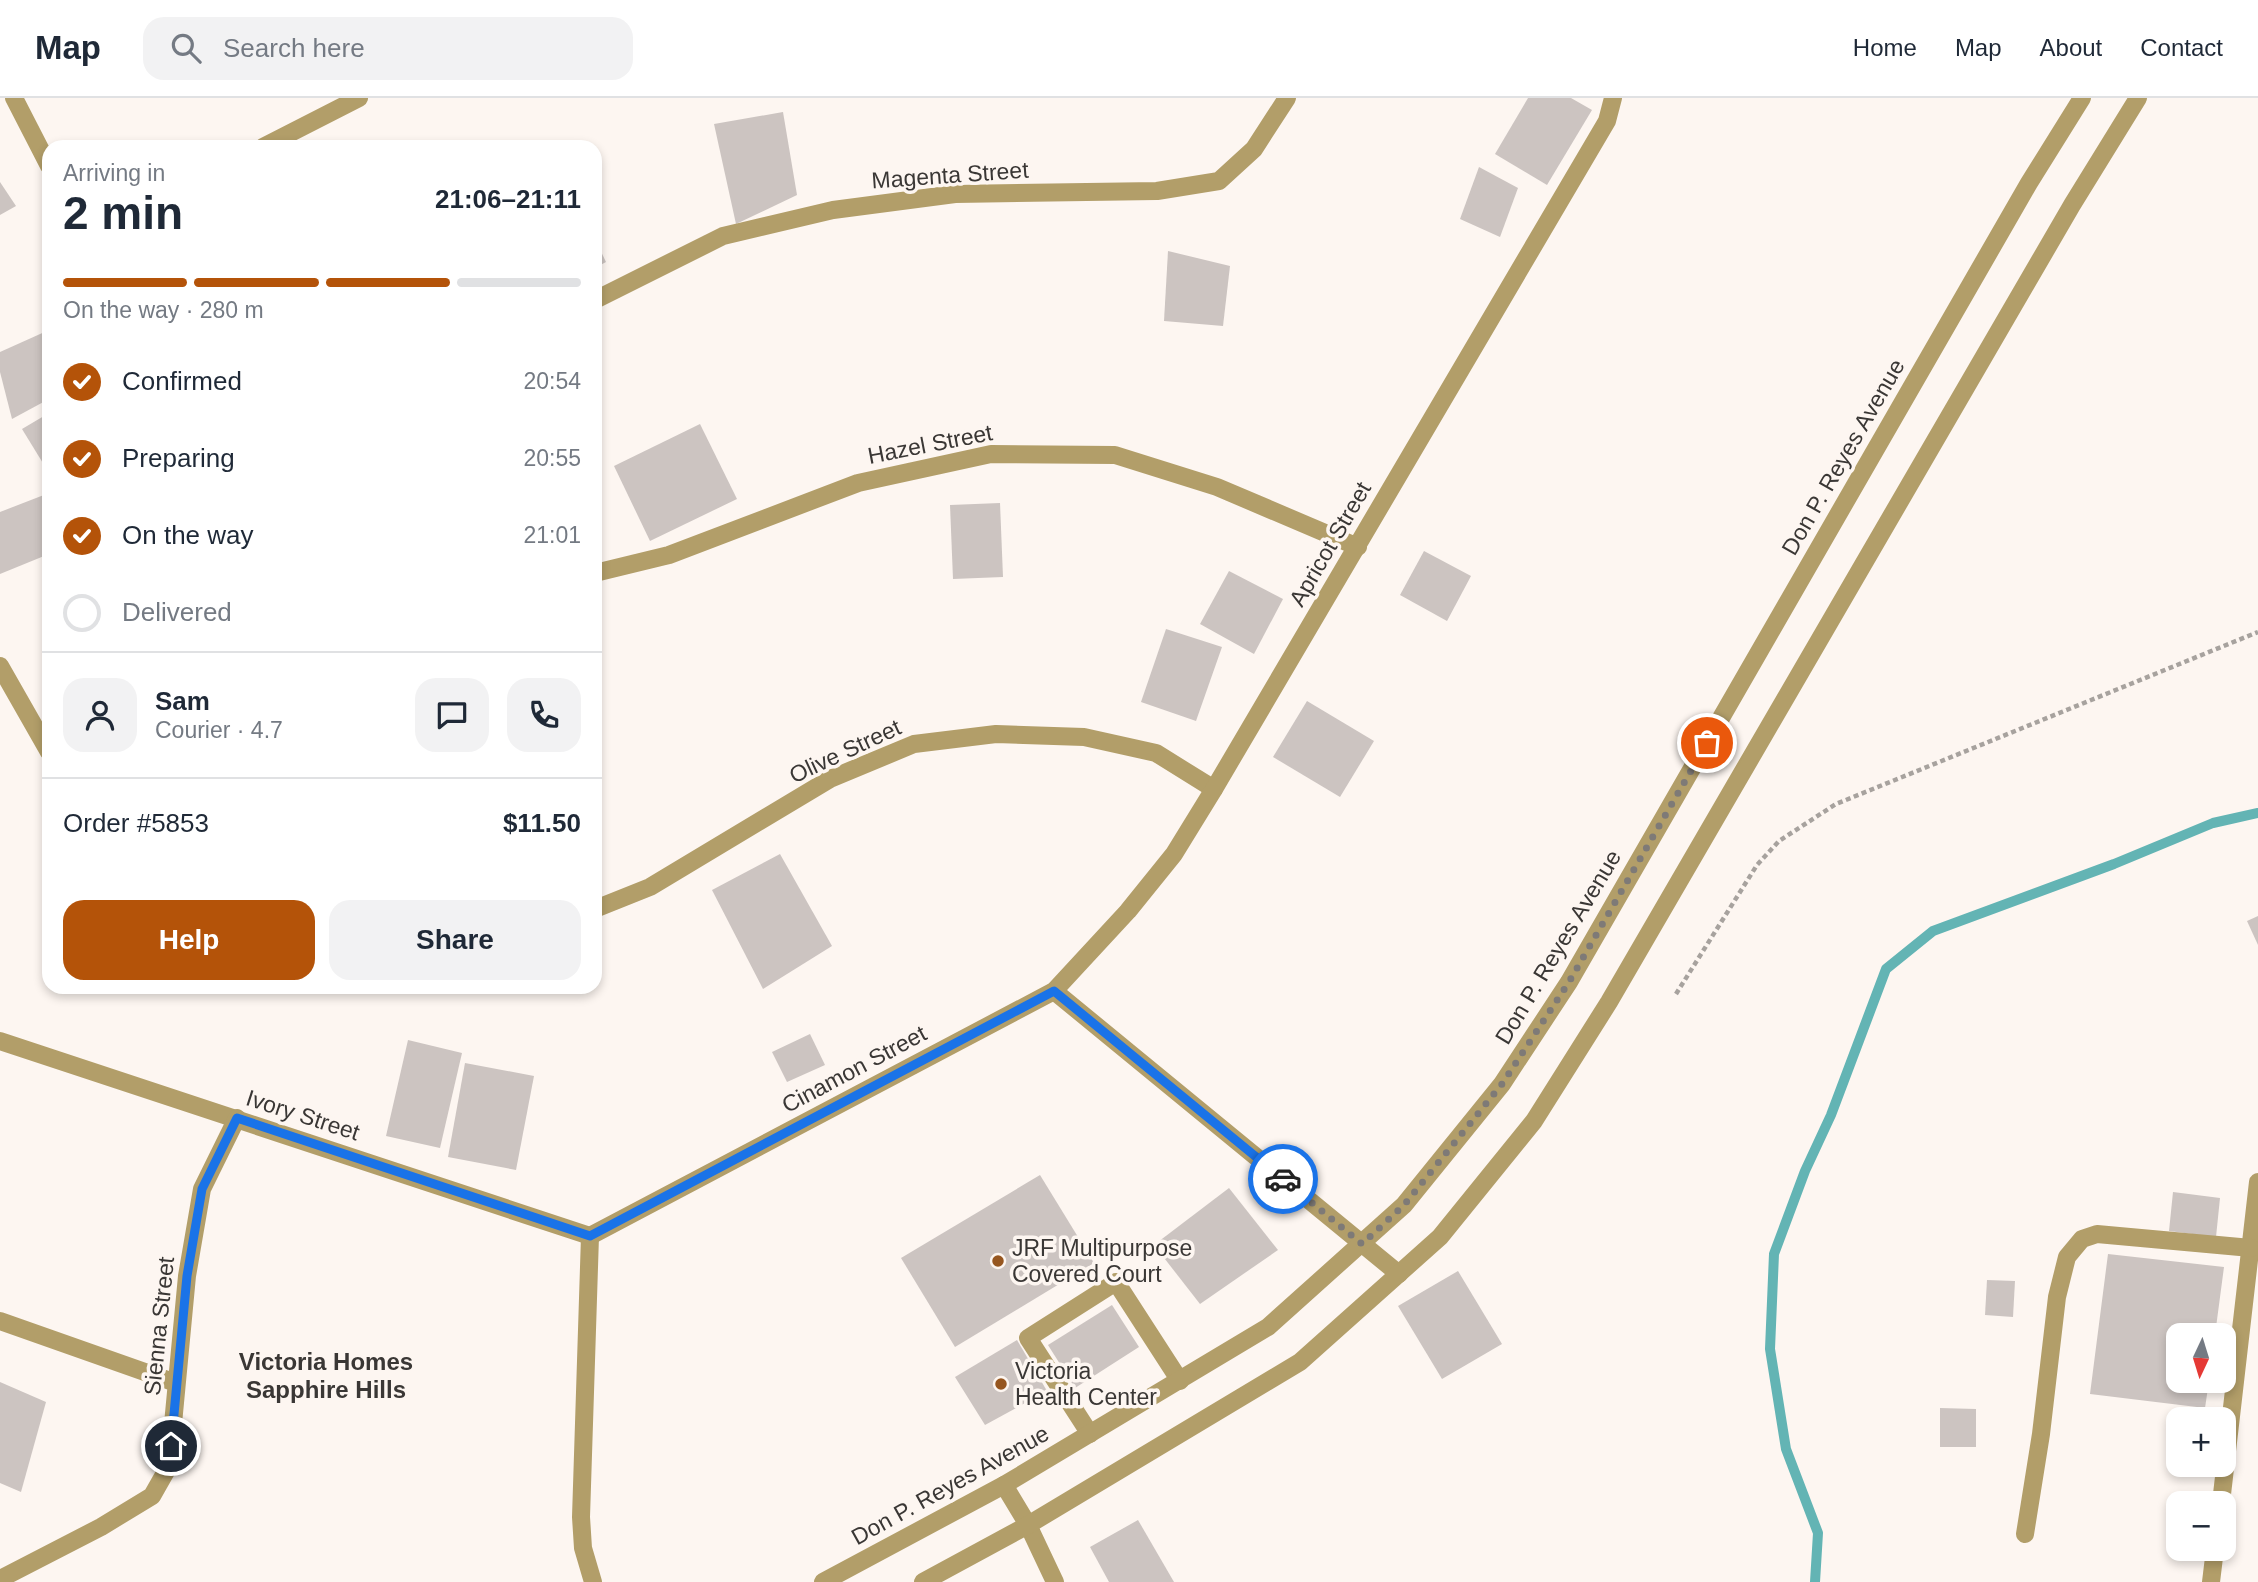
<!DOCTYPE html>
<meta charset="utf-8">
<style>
:root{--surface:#fff;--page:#f2f2f3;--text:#1f2937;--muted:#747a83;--line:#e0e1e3;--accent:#b45309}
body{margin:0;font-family:Helvetica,sans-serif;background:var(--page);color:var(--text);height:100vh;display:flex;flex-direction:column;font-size:26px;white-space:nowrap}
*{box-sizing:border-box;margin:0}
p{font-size:23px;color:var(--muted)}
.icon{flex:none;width:38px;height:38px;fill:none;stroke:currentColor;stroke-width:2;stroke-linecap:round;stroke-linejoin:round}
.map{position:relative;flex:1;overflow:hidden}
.side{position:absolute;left:42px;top:42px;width:560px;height:854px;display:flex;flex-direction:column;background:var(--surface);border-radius:21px;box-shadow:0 4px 10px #0003}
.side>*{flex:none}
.needle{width:46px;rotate:184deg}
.controls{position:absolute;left:2166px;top:1225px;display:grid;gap:14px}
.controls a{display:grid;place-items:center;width:70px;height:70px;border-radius:14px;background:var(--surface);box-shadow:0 4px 10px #0003;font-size:35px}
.pin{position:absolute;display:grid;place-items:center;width:60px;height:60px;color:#fff;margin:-30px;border:4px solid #fff;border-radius:50%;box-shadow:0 2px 7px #0007}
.courier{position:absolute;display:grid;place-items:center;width:70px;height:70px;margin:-35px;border:5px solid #1a73e8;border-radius:50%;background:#fff;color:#222;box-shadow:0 2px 9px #0007}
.summary em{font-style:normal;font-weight:700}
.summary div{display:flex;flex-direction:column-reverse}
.summary{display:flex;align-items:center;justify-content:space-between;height:119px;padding:0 21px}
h1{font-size:46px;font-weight:700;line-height:52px}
.bar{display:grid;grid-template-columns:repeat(4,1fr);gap:10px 7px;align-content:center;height:84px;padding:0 21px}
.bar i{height:9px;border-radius:5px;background:var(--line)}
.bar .active{background:var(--accent)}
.bar p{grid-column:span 4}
.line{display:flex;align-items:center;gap:18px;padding:0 21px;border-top:2px solid var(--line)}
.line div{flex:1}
.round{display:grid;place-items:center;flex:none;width:74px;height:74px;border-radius:21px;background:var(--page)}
ol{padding:0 21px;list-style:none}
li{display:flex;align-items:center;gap:21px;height:77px}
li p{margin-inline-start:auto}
li .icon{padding:7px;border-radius:50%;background:var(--accent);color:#fff;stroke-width:4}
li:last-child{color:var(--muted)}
li i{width:38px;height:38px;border:4px solid var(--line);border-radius:50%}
.primary-button{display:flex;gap:14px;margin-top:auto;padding:14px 21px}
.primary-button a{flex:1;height:80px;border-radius:21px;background:var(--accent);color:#fff;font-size:28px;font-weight:700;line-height:80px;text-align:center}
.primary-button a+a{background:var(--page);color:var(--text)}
header{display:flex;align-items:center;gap:42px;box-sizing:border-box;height:98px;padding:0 35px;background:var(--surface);border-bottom:2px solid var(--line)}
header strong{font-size:33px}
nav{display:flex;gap:38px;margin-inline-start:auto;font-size:24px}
.search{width:490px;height:63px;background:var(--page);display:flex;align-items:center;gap:18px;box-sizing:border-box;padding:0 24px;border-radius:21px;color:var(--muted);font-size:26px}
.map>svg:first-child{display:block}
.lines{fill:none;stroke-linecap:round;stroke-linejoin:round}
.stream{stroke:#63b4b4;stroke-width:10}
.building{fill:#ccc4c1}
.path{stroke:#a7a29e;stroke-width:4.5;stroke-dasharray:5 3.5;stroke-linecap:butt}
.service{stroke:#b29e69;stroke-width:18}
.minor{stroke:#b29e69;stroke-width:18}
.tertiary{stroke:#b29e69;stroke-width:18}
.done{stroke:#7e7a77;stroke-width:7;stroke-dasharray:0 12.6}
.route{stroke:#1a73e8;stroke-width:9}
.poi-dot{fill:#96561f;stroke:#fdf6f1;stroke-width:2.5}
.labels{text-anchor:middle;stroke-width:7;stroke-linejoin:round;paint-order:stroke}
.street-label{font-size:23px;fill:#3a3735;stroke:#fdf6f1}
.poi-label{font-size:23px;fill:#3a3735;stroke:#fdf6f1;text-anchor:start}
.neighbourhood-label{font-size:24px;font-weight:bold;fill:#3a3735;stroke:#fdf6f1}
</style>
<header>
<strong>Map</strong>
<div class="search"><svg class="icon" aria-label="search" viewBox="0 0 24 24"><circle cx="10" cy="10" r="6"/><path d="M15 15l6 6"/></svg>Search here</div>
<nav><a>Home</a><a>Map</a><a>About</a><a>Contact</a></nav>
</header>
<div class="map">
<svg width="2258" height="1484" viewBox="0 0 2258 1484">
<rect width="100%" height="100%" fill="#fdf6f1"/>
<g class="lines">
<path class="stream" d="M1815 1484 1818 1435 1786 1351 1770 1251 1774 1156 1805 1073 1831 1017 1886 871 1933 833 2114 766 2213 725 2258 715"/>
</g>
<g class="building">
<path d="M1528 0H1571L1592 12 1547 87 1495 56Z"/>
<path d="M783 14 797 97 736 126 714 26Z"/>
<path d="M1479 69 1518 90 1500 139 1460 121Z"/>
<path d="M0 84 16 108 0 117Z"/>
<path d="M595 141 606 164 595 170Z"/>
<path d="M1168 153 1230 168 1223 228 1164 223Z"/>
<path d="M49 232V301L12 321 0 274V254Z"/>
<path d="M49 315V375L22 331Z"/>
<path d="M700 326 737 401 650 443 614 368Z"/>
<path d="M49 395V456L0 476V414Z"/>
<path d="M1000 405 1003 479 953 481 950 407Z"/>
<path d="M1424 453 1471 478 1447 523 1400 497Z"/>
<path d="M1229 473 1283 501 1254 556 1200 526Z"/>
<path d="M1166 531 1222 549 1196 623 1141 604Z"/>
<path d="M1307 603 1374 643 1340 699 1273 659Z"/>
<path d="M780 756 832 848 763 891 712 792Z"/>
<path d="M2258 818V847L2247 823Z"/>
<path d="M810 936 825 967 787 984 772 954Z"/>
<path d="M408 942 462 955 440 1050 386 1038Z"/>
<path d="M465 965 534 978 516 1072 448 1059Z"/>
<path d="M1040 1077 1094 1165 955 1249 901 1160Z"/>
<path d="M1229 1090 1278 1152 1200 1206 1154 1147Z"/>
<path d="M2173 1094 2220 1100 2216 1139 2169 1133Z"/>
<path d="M2108 1156 2224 1169 2215 1237H2179V1283H2209L2205 1310 2090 1296Z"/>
<path d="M1458 1173 1502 1246 1442 1281 1398 1208Z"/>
<path d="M1987 1182 2015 1183 2013 1219 1985 1217Z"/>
<path d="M1112 1207 1139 1249 1075 1290 1048 1247Z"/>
<path d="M1017 1242 1047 1293 985 1327 955 1279Z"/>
<path d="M0 1284 46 1304 21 1394 0 1385Z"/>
<path d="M1940 1310 1976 1311V1349H1940Z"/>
<path d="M1138 1422 1174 1484H1109L1090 1449Z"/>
</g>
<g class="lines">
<path class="path" d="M1676 896 1757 767 1779 743 1836 706 2258 534"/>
<path class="service" d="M1090 1336 1028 1240 1116 1184 1180 1283"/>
<g class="minor">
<path d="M14 0 49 68"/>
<path d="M263 49 359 0"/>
<path d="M595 202 723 138 833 112 955 96 1157 93 1219 83 1254 51 1287 0"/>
<path d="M595 475 669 457 858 385 991 356 1115 357 1217 389 1358 449"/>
<path d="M0 568 49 654"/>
<path d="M595 811 650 789 830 681 914 646 996 636 1084 639 1156 655 1214 691"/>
<path d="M1054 893 1399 1176"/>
<path d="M0 943 590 1138"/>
<path d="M590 1138 1054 893 1128 813 1174 756 1214 691 1607 23 1613 0"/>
<path d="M590 1138 581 1419 583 1450 593 1484"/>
<path d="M0 1223 176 1285"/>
<path d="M1004 1387 1028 1427 1055 1484"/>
<path d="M2221 1405 2258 1084"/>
<path d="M2025 1436 2041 1336 2057 1199 2067 1159 2082 1141 2097 1136 2251 1150"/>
<path d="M0 1481 101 1429 152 1398 169 1368 187 1178 202 1091 237 1020"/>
<path d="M2211 1484 2215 1451"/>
</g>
<g class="tertiary">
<path d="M823 1484 1004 1387 1268 1229 1404 1107 1502 986 1569 884 2029 85 2082 0"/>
<path d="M923 1484 1028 1427 1300 1264 1440 1139 1534 1023 1609 904 2072 107 2138 0"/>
</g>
</g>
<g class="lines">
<path class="done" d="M1283 1081 1362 1146 1404 1107 1502 986 1569 884 1707 645"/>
<path class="route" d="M171 1348 187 1178 202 1091 237 1020 590 1138 1054 893 1283 1081"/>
</g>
<g class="poi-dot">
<circle cx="998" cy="1163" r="7"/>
<circle cx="1001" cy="1286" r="7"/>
</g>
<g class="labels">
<g class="street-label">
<text transform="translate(950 77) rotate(-4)" y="8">Magenta Street</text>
<text transform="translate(930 346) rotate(-11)" y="8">Hazel Street</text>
<text transform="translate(1843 359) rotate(-60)" y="8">Don P. Reyes Avenue</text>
<text transform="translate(1330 446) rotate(-60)" y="8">Apricot Street</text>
<text transform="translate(845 653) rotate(-25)" y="8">Olive Street</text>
<text transform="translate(1558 849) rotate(-59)" y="8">Don P. Reyes Avenue</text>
<text transform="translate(854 971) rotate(-28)" y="8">Cinamon Street</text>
<text transform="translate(303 1017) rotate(18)" y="8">Ivory Street</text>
<text transform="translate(159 1228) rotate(-84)" y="8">Sienna Street</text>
<text transform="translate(950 1387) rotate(-29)" y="8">Don P. Reyes Avenue</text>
</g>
<g class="poi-label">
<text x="1012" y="1158">JRF Multipurpose<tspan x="1012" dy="26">Covered Court</tspan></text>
<text x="1015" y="1281">Victoria<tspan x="1015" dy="26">Health Center</tspan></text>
</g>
<g class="neighbourhood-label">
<text x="326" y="1272">Victoria Homes<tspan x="326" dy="28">Sapphire Hills</tspan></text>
</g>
</g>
</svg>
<div class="controls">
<a><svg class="needle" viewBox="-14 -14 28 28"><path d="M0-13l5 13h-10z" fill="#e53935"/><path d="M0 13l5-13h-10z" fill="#747a83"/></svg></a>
<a>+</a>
<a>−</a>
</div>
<div class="pin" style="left:1707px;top:645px;background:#ea580c"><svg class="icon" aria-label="bag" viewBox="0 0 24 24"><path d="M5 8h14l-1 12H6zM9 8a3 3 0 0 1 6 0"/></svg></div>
<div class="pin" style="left:171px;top:1348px;background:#1f2937"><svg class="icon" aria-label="home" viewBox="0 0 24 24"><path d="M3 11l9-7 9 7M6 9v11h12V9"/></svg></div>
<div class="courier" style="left:1283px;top:1081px"><svg class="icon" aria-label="car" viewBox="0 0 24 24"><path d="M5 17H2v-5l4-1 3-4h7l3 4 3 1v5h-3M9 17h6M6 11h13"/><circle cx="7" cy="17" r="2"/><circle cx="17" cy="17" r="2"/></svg></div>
<section class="side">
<div class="summary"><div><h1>2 min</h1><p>Arriving in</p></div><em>21:06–21:11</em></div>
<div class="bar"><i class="active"></i><i class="active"></i><i class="active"></i><i></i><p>On the way · 280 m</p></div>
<ol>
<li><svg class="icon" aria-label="check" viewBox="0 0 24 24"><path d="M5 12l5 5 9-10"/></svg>Confirmed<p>20:54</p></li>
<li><svg class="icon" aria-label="check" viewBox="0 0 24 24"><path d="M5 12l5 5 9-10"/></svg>Preparing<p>20:55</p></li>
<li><svg class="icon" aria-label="check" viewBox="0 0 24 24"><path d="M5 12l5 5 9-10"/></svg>On the way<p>21:01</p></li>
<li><i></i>Delivered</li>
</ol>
<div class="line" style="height:126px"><a class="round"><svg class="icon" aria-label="person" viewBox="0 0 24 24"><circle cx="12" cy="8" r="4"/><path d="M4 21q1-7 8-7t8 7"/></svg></a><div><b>Sam</b><p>Courier · 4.7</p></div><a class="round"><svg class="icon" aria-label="chat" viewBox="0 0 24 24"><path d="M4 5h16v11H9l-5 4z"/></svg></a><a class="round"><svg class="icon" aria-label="phone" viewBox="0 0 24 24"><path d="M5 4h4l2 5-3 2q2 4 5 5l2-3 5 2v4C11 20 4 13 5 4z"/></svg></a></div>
<div class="line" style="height:91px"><div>Order #5853</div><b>$11.50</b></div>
<div class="primary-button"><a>Help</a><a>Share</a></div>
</section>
</div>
